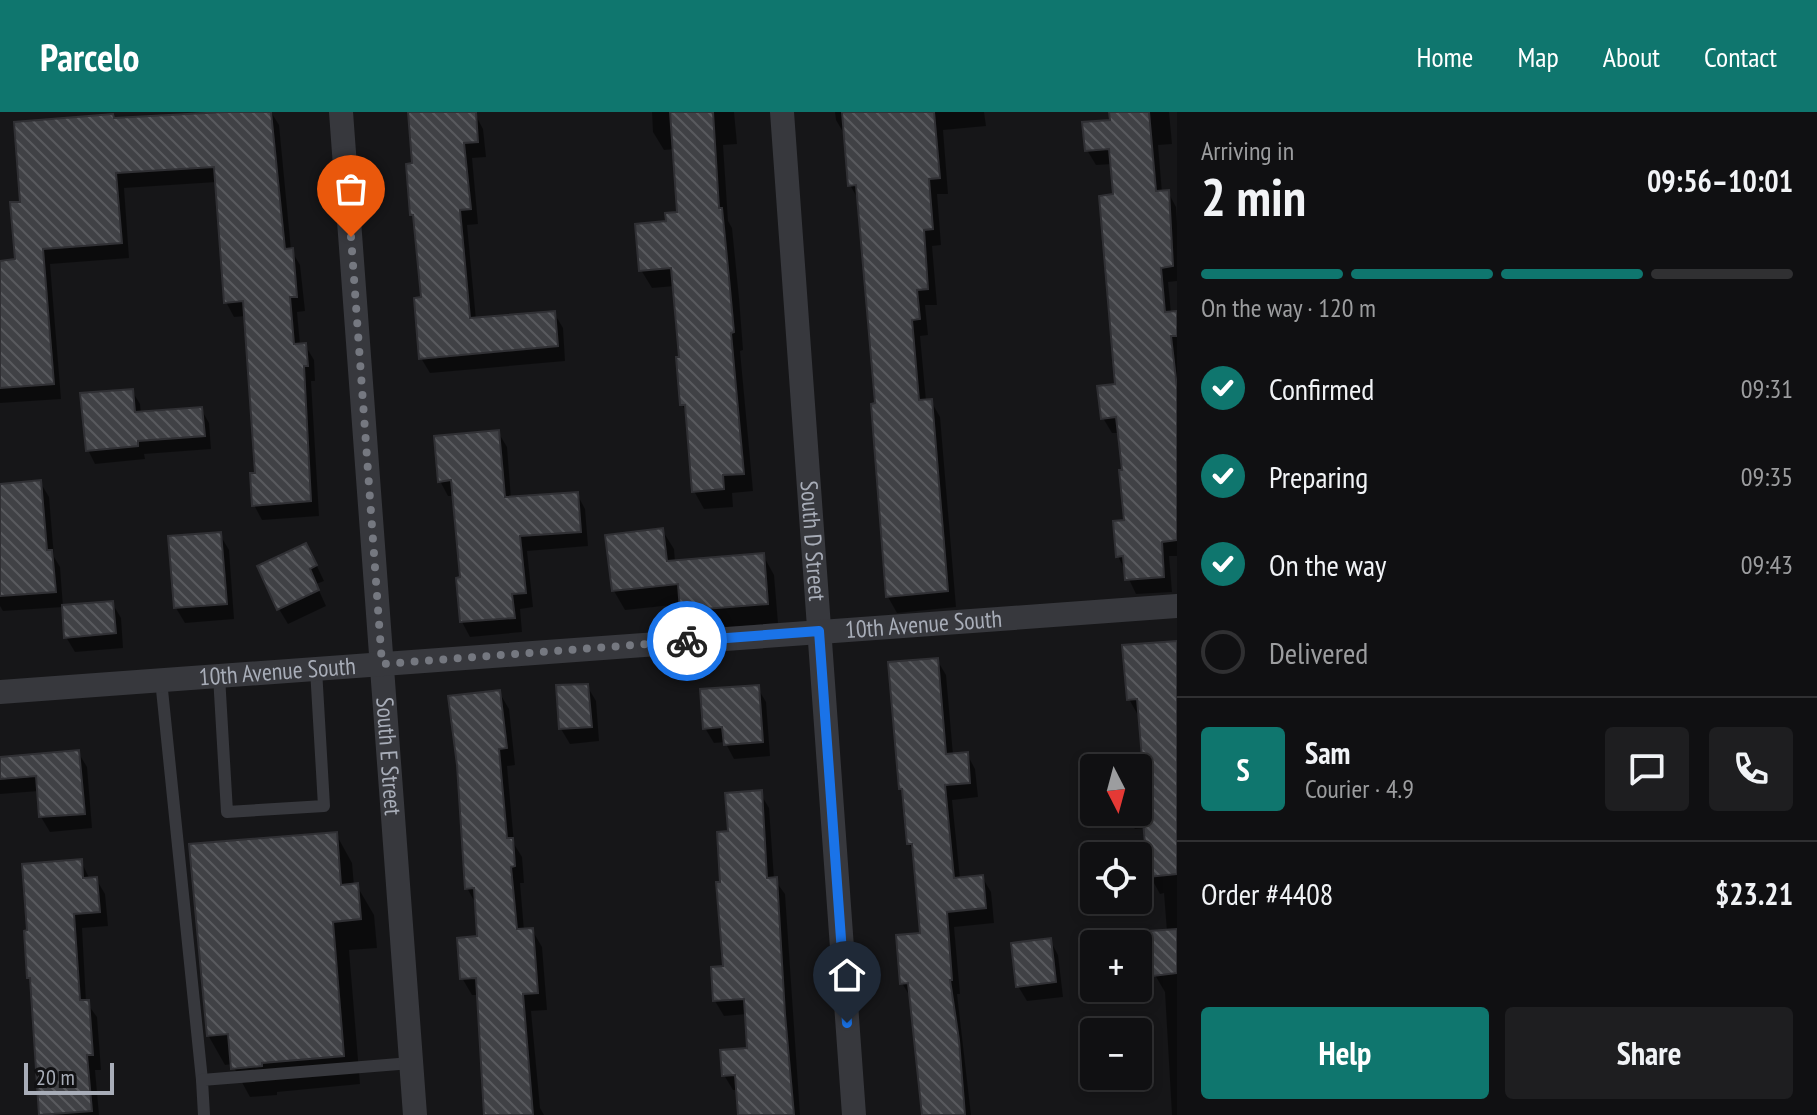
<!DOCTYPE html>
<meta charset="utf-8">
<style>
:root{--surface:#101012;--page:#1e1e20;--text:#f1f3f6;--muted:#9c9d9f;--line:#303032;--accent:#0f766e}
body{margin:0;font-family:"PT Sans Narrow",sans-serif;background:var(--page);color:var(--text);height:100vh;display:flex;flex-direction:column;font-size:30px;white-space:nowrap}
*{box-sizing:border-box;margin:0}
p{font-size:26px;color:var(--muted)}
.icon{flex:none;width:44px;height:44px;fill:none;stroke:currentColor;stroke-width:2;stroke-linecap:round;stroke-linejoin:round}
.map{position:relative;flex:1;overflow:hidden}
.sheet{display:flex;flex-direction:column;background:var(--surface);width:640px}
.sheet>*{flex:none}
.needle{width:52px;rotate:174deg}
.tools{position:absolute;left:1080px;top:642px;display:grid;gap:16px}
.tools a{display:grid;place-items:center;width:72px;height:72px;border-radius:8px;background:var(--surface);box-shadow:0 4px 12px #0003,0 0 0 2px var(--line);font-size:40px}
.scale{position:absolute;left:24px;bottom:20px;width:90px;box-sizing:border-box;padding-left:8px;border:4px solid #a8adb8;border-top:0;font-size:22px;line-height:28px;white-space:nowrap;color:#a8adb8;-webkit-text-stroke:6px #111113;paint-order:stroke}
.pin{position:absolute;display:grid;place-items:center;width:68px;height:68px;color:#fff;margin:-82px -34px;border-radius:50% 50% 50% 0;rotate:-45deg;box-shadow:0 0 8px #0007}
.pin .icon{rotate:45deg}
.courier{position:absolute;display:grid;place-items:center;width:80px;height:80px;margin:-40px;border:6px solid #1a73e8;border-radius:50%;background:#fff;color:#222;box-shadow:0 2px 10px #0007}
.headline em{font-style:normal;font-weight:800}
.headline div{display:flex;flex-direction:column-reverse}
.headline{display:flex;align-items:center;justify-content:space-between;height:136px;padding:0 24px}
h1{font-size:52px;font-weight:800;line-height:60px}
.bar{display:grid;grid-template-columns:repeat(4,1fr);gap:12px 8px;align-content:center;height:96px;padding:0 24px}
.bar i{height:10px;border-radius:6px;background:var(--line)}
.bar .active{background:var(--accent)}
.bar p{grid-column:span 4}
.line{display:flex;align-items:center;gap:20px;padding:0 24px;border-top:2px solid var(--line)}
.line div{flex:1}
.round{display:grid;place-items:center;flex:none;width:84px;height:84px;border-radius:8px;background:var(--page)}
ol{padding:0 24px;list-style:none}
li{display:flex;align-items:center;gap:24px;height:88px}
li p{margin-inline-start:auto}
li .icon{padding:8px;border-radius:50%;background:var(--accent);color:#fff;stroke-width:4}
li:last-child{color:var(--muted)}
li i{width:44px;height:44px;border:4px solid var(--line);border-radius:50%}
.action{display:flex;gap:16px;margin-top:auto;padding:16px 24px}
.action a{flex:1;height:92px;border-radius:8px;background:var(--accent);color:#fff;font-size:32px;font-weight:800;line-height:92px;text-align:center}
.action a+a{background:var(--page);color:var(--text)}
header{display:flex;align-items:center;gap:48px;box-sizing:border-box;height:112px;padding:0 40px;background:var(--accent);color:#fff}
header strong{font-size:38px}
nav{display:flex;gap:44px;margin-inline-start:auto;font-size:28px}
main{display:flex;flex:1;min-height:0}
.map>svg:first-child{display:block}
.shadow{fill:#0007}
.building{fill:url(#building-back-hatch);stroke:#303034;stroke-width:2}
.lines{fill:none;stroke-linecap:round;stroke-linejoin:round}
.service{stroke:#37383d;stroke-width:12}
.minor{stroke:#37383d;stroke-width:24}
.done{stroke:#757880;stroke-width:8;stroke-dasharray:0 14.4}
.route{stroke:#1a73e8;stroke-width:10}
.labels{text-anchor:middle;stroke-width:8;stroke-linejoin:round;paint-order:stroke}
.street-label{font-size:24px;fill:#a8adb8;stroke:#111113}
</style>
<header>
<strong>Parcelo</strong>
<nav><a>Home</a><a>Map</a><a>About</a><a>Contact</a></nav>
</header>
<main>
<div class="map">
<svg width="1177" height="1003" viewBox="0 0 1177 1003">
<defs>
<pattern id="building-back-hatch" width="6" height="6" patternUnits="userSpaceOnUse" patternTransform="scale(2)"><rect width="6" height="6" fill="#404145"/><path d="M-1 5l2 2M0 0l6 6M5-1l2 2" fill="none" stroke="#595a5e"/></pattern>
</defs>
<rect width="100%" height="100%" fill="#161618"/>
<g class="shadow">
<path d="M246 0H271L279 13 291 138 300 153 305 199 297 200 300 233H305L314 248 315 269H311L319 404 262 408 254 393 257 363 246 204 234 205 226 190 217 70 124 76 129 146 50 152 61 287 0 291V151L17 149 22 91 115 8Z"/>
<path d="M410 0H464L475 2 483 17 486 45 472 46 478 112 467 113 476 208 554 201 563 216 565 249 430 261 421 246 423 187 416 109 412 103 415 53Z"/>
<path d="M652 0H734L737 32 723 33 728 109 732 116 739 186 743 238 740 239 753 379 732 381 733 395 704 397 694 379 688 303 682 293 681 247 675 174 652 176 641 158 668 111 680 102 675 37 664 38 653 20Z"/>
<path d="M835 0H984L986 14 943 18 948 82H937L941 133 932 134 937 193H925L928 223 920 224 926 289H931L940 305 956 495 897 501 888 485 877 293 859 89 850 73 846 25 836 8Z"/>
<path d="M1118 0H1169L1172 32 1158 33 1162 81 1168 80 1176 95 1177 111V169L1168 170 1171 201 1177 202V444H1169L1172 480 1136 482 1118 444 1126 410 1119 321H1112L1103 306 1117 273 1115 84 1113 52 1096 53 1087 38Z"/>
<path d="M132 279 140 292 141 302 201 297 209 311 211 337 144 342 145 347 95 352 88 338Z"/>
<path d="M498 320 507 335 511 387 577 382 585 397 588 434 527 439 533 495 520 497 522 520 470 525 462 510V467L455 384H448L440 369Z"/>
<path d="M40 370 49 385 54 445 60 455 63 495 3 499 0 494V374Z"/>
<path d="M662 418 674 437 675 450 763 443 774 463 778 511 694 518 682 499V492L625 498 614 479 607 424Z"/>
<path d="M220 423 229 438 234 507 185 511 176 496 171 426Z"/>
<path d="M314 448 324 469 316 472 326 494 288 512 279 497Z"/>
<path d="M112 491 121 506 123 536 75 540 66 525Z"/>
<path d="M1177 531V1003H1172L1165 880 1155 863 1167 820 1164 781 1160 782 1150 764 1145 716 1135 717 1125 700H1138V672L1146 671 1139 605 1129 587Z"/>
<path d="M937 548 946 563 953 643 967 642 975 657 978 685 952 688 960 767 982 765 991 780 994 811 954 815 960 882H957L971 1003H924L911 886 902 871 922 823 915 742 909 732 905 683 901 676Z"/>
<path d="M587 574 596 589 599 629 570 632 561 617Z"/>
<path d="M757 575 766 590 770 644 734 647 725 630 714 631 705 616Z"/>
<path d="M499 580 509 597 515 653 507 654 514 732 522 745 524 771H520L524 819 532 818 542 835 547 898 531 899 540 996 544 1003H485L479 883H472L462 866 479 826 477 794 467 776Z"/>
<path d="M78 640 87 655 92 716 50 720 41 705 39 679 0 682V647Z"/>
<path d="M760 681 769 696 774 767 785 782 800 1003H740L738 978H733L724 963 749 938 747 902 724 904 715 889 725 856 722 771 730 720Z"/>
<path d="M336 722 352 751 354 774H357L374 803 377 836 349 838 360 972 277 980V983L250 985 232 952 225 953 208 923Z"/>
<path d="M81 749 90 768 96 767 105 782 108 814 82 816 86 890 97 905 101 958H95L99 1003H41L33 873 29 866Z"/>
<path d="M1050 828 1058 843 1063 885 1027 889 1018 874Z"/>
</g>
<g class="building">
<path d="M224 0H271L285 137 293 136 297 185H290L294 232 306 231 308 254H304L311 389 252 394 250 361H255L243 189 224 191 214 55 116 61 122 131 43 137 54 272 0 276V149L15 147 10 90H20L14 10 113 2 114 6Z"/>
<path d="M408 0H476L478 30 464 31 471 97 460 98 470 206 555 199 558 234 419 247 414 186 421 185 413 103H410L406 52 412 51Z"/>
<path d="M670 0H713L719 96H722L729 166 734 220 731 221 744 362 723 363 724 377 692 380 685 293H680L676 245H679L671 156 639 159 635 112 666 109 665 101 677 100Z"/>
<path d="M842 0H934L940 66 929 67 933 117 924 118 928 177 917 178 920 207 912 208 919 288 932 287 948 479 886 485 871 292 875 291 856 73 848 74Z"/>
<path d="M1109 0H1149L1156 79 1169 78 1173 154 1161 156 1165 200 1177 199V224H1171L1177 276V428L1162 430 1164 465 1125 468 1123 444 1116 445 1113 409 1124 408 1119 358H1122L1116 305 1101 307 1097 274 1115 272 1099 84 1113 82 1109 37 1085 39 1082 10 1110 8Z"/>
<path d="M133 277 135 300 202 295 205 324 138 329V334L86 339 80 281Z"/>
<path d="M499 318 505 385 578 380 581 420 520 424 526 481 512 482 515 506 460 510 456 466 460 465 451 368 438 370 434 324Z"/>
<path d="M41 368 47 438H52L56 480 0 484V372Z"/>
<path d="M663 416 667 449 764 441 768 492 680 499 678 472 612 479 605 423Z"/>
<path d="M221 420 227 492 174 496 168 424Z"/>
<path d="M306 431 317 453 310 457 319 478 277 498 257 454Z"/>
<path d="M113 489 116 521 64 526 62 493Z"/>
<path d="M1177 529V762L1148 765 1142 698 1138 699V670L1144 669 1137 587 1127 588 1122 533Z"/>
<path d="M938 546 946 642 968 640 970 671 945 673 954 766 983 763 986 796 947 800 952 868H950L959 928 965 1003H922L908 871 900 872 896 823 920 821 912 732H907L902 677H899L888 550Z"/>
<path d="M588 572 592 615 559 617 556 573Z"/>
<path d="M759 573 763 630 724 633 722 615 703 617 700 577Z"/>
<path d="M500 578 507 636 499 637 507 726H513L515 754 511 755 517 817 533 816 538 881 523 882 533 1003H484L476 866 460 867 457 826 477 824 474 776 465 777 457 653 448 584Z"/>
<path d="M79 638 85 702 39 705 36 664 0 667V645Z"/>
<path d="M762 678 767 766 777 765 785 902 794 1003H738L735 963 722 964 720 938 747 936 744 887 713 889 711 855 723 854 716 770H720L717 720 728 719 725 681Z"/>
<path d="M337 720 341 773 358 771 361 807 333 810 344 944 262 951V954L231 957 228 922 207 924 189 732Z"/>
<path d="M82 747 83 766 97 765 100 800 74 802 80 888H89L93 943H87L92 999 39 1003 30 866H27L24 819 27 818 22 752Z"/>
<path d="M1177 817V861L1153 864 1149 819Z"/>
<path d="M1051 826 1056 870 1016 875 1011 831Z"/>
</g>
<g class="lines">
<g class="service">
<path d="M219 564 227 700 324 694 316 557"/>
<path d="M161 568 202 968"/>
<path d="M204 1003 202 968 411 951"/>
</g>
<g class="minor">
<path id="s1" d="M341 0 415 1003"/>
<path id="s2" d="M782 0 854 1003"/>
<path id="s3" d="M0 580 1177 494"/>
</g>
</g>
<g class="lines">
<path class="done" d="M351 125 382 552 687 529"/>
<path class="route" d="M687 529 819 519 847 911"/>
</g>
<g class="labels">
<g class="street-label">
<text dy="8" stroke="none"><textPath href="#s2" startOffset="430">South D Street</textPath></text>
<text dy="8" stroke="none"><textPath href="#s3" startOffset="926">10th Avenue South</textPath></text>
<text dy="8" stroke="none"><textPath href="#s3" startOffset="278">10th Avenue South</textPath></text>
<text dy="8" stroke="none"><textPath href="#s1" startOffset="646">South E Street</textPath></text>
</g>
</g>
</svg>
<div class="tools">
<a><svg class="needle" viewBox="-14 -14 28 28"><path d="M0-13l5 13h-10z" fill="#e53935"/><path d="M0 13l5-13h-10z" fill="#9c9d9f"/></svg></a>
<a><svg class="icon" aria-label="locate" viewBox="0 0 24 24"><circle cx="12" cy="12" r="6"/><path d="M12 2v4M12 18v4M2 12h4M18 12h4"/></svg></a>
<a>+</a>
<a>−</a>
</div>
<div class="scale">20 m</div>
<div class="pin" style="left:351px;top:125px;background:#ea580c"><svg class="icon" aria-label="bag" viewBox="0 0 24 24"><path d="M5 8h14l-1 12H6zM9 8a3 3 0 0 1 6 0"/></svg></div>
<div class="pin" style="left:847px;top:911px;background:#1f2937"><svg class="icon" aria-label="home" viewBox="0 0 24 24"><path d="M3 11l9-7 9 7M6 9v11h12V9"/></svg></div>
<div class="courier" style="left:687px;top:529px"><svg class="icon" aria-label="bike" viewBox="0 0 24 24"><circle cx="6" cy="16" r="4"/><circle cx="18" cy="16" r="4"/><path d="M6 16l4-8h5l3 8M10 8l3 8H6M13 5h3"/></svg></div>
</div>
<section class="sheet">
<div class="headline"><div><h1>2 min</h1><p>Arriving in</p></div><em>09:56–10:01</em></div>
<div class="bar"><i class="active"></i><i class="active"></i><i class="active"></i><i></i><p>On the way · 120 m</p></div>
<ol>
<li><svg class="icon" aria-label="check" viewBox="0 0 24 24"><path d="M5 12l5 5 9-10"/></svg>Confirmed<p>09:31</p></li>
<li><svg class="icon" aria-label="check" viewBox="0 0 24 24"><path d="M5 12l5 5 9-10"/></svg>Preparing<p>09:35</p></li>
<li><svg class="icon" aria-label="check" viewBox="0 0 24 24"><path d="M5 12l5 5 9-10"/></svg>On the way<p>09:43</p></li>
<li><i></i>Delivered</li>
</ol>
<div class="line" style="height:144px"><b class="round" style="background:var(--accent);color:#fff">S</b><div><b>Sam</b><p>Courier · 4.9</p></div><a class="round"><svg class="icon" aria-label="chat" viewBox="0 0 24 24"><path d="M4 5h16v11H9l-5 4z"/></svg></a><a class="round"><svg class="icon" aria-label="phone" viewBox="0 0 24 24"><path d="M5 4h4l2 5-3 2q2 4 5 5l2-3 5 2v4C11 20 4 13 5 4z"/></svg></a></div>
<div class="line" style="height:104px"><div>Order #4408</div><b>$23.21</b></div>
<div class="action"><a>Help</a><a>Share</a></div>
</section>
</main>
